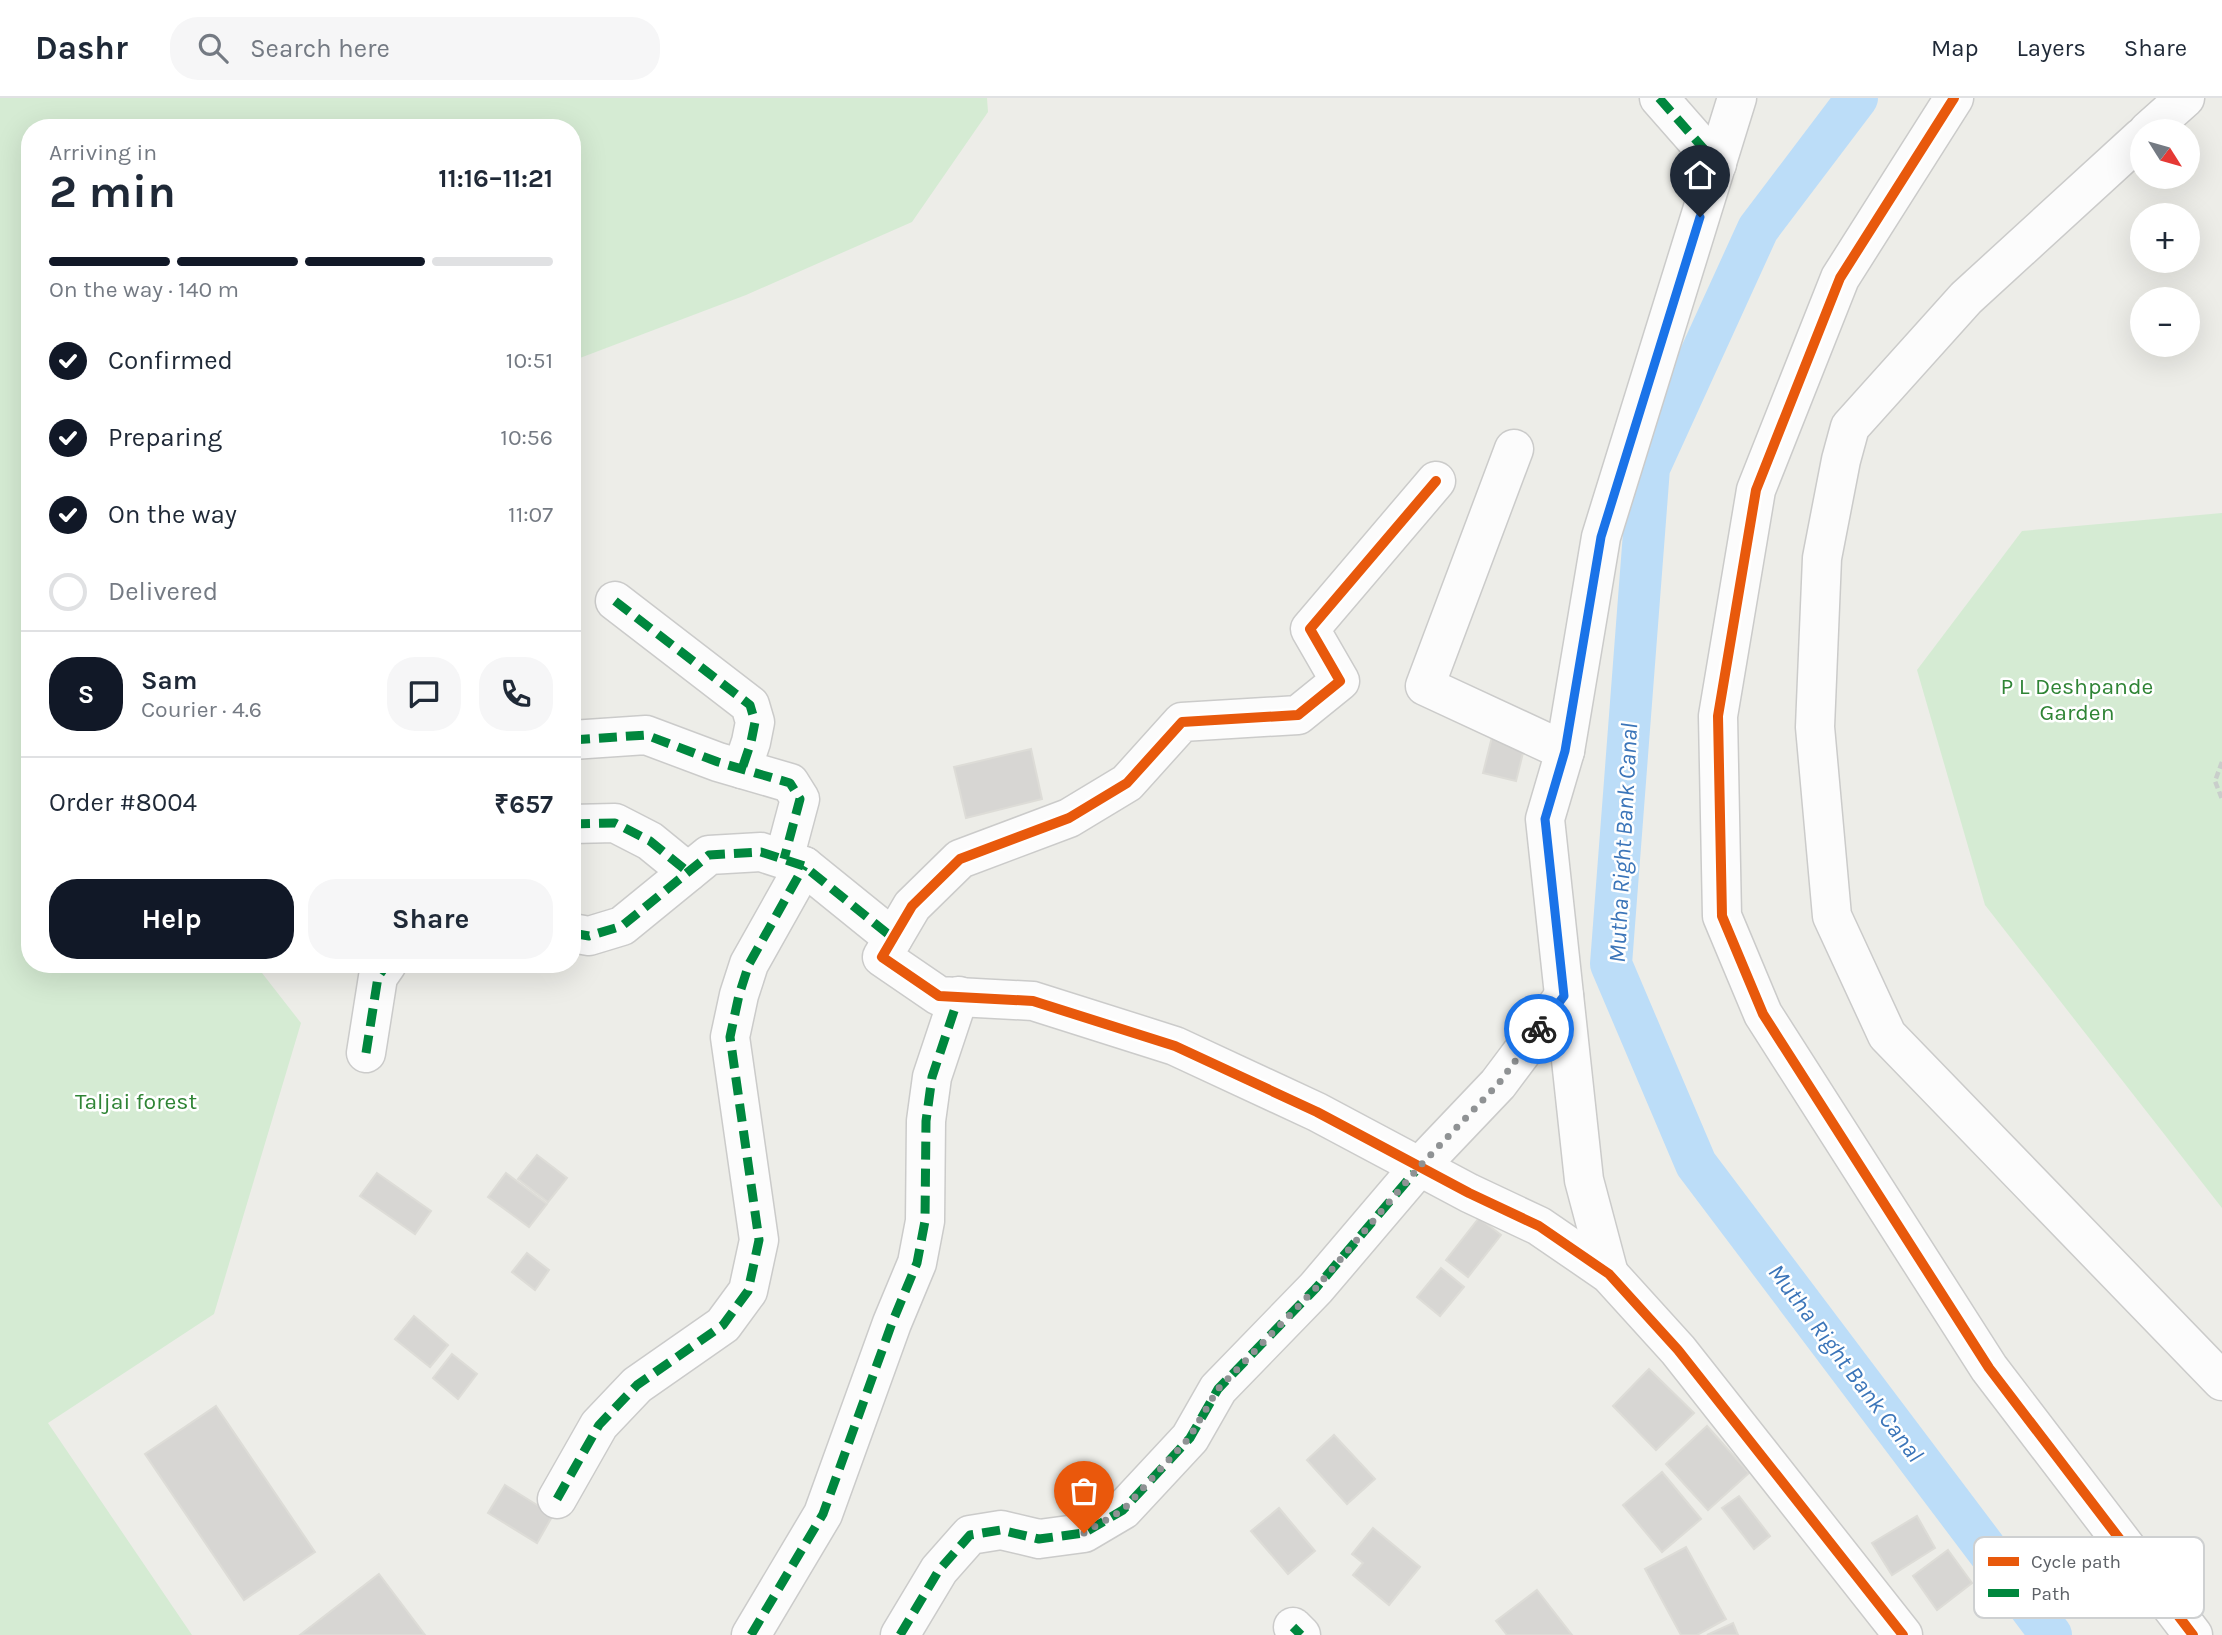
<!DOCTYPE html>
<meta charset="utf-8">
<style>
:root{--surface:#fff;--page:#f6f6f7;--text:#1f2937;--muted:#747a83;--line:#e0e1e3;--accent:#111827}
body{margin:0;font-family:Karla,sans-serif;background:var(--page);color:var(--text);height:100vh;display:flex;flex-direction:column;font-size:26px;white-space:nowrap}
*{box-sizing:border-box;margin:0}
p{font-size:23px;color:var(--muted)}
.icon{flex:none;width:38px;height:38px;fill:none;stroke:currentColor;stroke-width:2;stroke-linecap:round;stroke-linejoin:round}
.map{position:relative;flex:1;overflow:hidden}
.sheet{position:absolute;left:21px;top:21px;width:560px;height:854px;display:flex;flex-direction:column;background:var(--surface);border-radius:28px;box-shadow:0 7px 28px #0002}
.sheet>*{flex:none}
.needle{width:46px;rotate:127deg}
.controls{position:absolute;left:2130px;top:21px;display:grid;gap:14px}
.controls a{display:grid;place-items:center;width:70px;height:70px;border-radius:50%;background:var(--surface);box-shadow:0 7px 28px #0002;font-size:35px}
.pin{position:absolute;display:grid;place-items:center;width:60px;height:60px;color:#fff;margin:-72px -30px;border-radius:50% 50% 50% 0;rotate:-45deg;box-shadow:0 0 7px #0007}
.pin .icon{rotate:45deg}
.courier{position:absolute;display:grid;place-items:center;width:70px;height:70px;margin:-35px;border:5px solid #1a73e8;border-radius:50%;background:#fff;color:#222;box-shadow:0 2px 9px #0007}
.headline em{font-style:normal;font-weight:700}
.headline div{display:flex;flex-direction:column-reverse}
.headline{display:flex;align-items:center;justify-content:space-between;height:119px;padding:0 28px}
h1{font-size:46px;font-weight:700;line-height:52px}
.bar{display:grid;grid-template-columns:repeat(4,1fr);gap:10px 7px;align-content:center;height:84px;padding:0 28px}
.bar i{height:9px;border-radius:5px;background:var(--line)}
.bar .current{background:var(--accent)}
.bar p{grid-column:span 4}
.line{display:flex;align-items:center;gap:18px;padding:0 28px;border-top:2px solid var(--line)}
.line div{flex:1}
.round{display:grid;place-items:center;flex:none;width:74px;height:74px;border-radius:28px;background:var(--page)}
ol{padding:0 28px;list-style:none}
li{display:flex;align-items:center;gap:21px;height:77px}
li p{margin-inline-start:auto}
li .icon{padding:7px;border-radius:50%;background:var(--accent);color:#fff;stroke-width:4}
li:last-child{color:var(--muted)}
li i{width:38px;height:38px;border:4px solid var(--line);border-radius:50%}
.action{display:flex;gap:14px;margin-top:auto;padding:14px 28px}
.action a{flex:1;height:80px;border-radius:28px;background:var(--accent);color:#fff;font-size:28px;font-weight:700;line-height:80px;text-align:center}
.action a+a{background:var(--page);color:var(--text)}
header{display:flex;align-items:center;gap:42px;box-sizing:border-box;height:98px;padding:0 35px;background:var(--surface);border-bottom:2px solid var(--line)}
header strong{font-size:33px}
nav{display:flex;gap:38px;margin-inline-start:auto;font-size:24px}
.search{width:490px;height:63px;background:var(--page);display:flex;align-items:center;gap:18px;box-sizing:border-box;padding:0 24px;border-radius:28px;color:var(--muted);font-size:26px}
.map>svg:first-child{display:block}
.green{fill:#d5ebd3}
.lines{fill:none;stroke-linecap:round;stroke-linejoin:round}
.canal{stroke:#bcddf8;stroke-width:42}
.building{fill:#d7d6d3;stroke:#dddcd7;stroke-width:2}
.minor-casing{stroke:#cbcbca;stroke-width:41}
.path{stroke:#c9cecb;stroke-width:4.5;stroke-dasharray:7 3.5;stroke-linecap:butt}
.minor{stroke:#fcfcfc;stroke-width:38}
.quiet{stroke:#00873e;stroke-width:9;stroke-dasharray:18 9;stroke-linecap:butt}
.cycleway-casing{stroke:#fff;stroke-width:15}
.cycleway{stroke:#e8590c;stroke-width:10}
.done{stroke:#8f9294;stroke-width:7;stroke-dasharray:0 12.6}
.route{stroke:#1a73e8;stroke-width:9}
.labels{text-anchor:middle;stroke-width:5;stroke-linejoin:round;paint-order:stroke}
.park-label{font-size:23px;fill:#2f8435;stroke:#fff}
.water-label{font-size:24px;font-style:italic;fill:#3b75b9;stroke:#fff}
.key{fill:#fff;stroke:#ced0d1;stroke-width:2}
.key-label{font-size:19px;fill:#5d6167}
</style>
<header>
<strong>Dashr</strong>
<div class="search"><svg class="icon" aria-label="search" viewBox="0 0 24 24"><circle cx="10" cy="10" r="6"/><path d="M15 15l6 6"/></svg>Search here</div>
<nav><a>Map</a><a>Layers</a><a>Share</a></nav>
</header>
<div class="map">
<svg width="2222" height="1537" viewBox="0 0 2222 1537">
<rect width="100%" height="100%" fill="#edede8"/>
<g class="green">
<path d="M0 0H987L988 14 912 124 746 197 572 263V30H30V866H255L301 925 214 1216 48 1325 192 1537H0Z"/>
<path d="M2222 415V1110L1985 807 1917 572 2022 433Z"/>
</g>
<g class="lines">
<path class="canal" d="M1857 0 1758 131 1649 370 1611 866 1696 1066 2051 1537"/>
</g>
<g class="building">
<path d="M1493 635 1526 643 1516 683 1483 675Z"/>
<path d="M1031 651 1042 701 966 720 954 669Z"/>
<path d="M537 1057 567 1080 548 1104 518 1081Z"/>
<path d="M377 1075 431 1113 415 1136 360 1098Z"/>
<path d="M506 1075 547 1106 529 1129 488 1099Z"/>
<path d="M1479 1120 1501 1137 1468 1179 1446 1162Z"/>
<path d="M527 1155 549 1172 535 1192 512 1174Z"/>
<path d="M1441 1170 1464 1189 1440 1218 1417 1199Z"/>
<path d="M414 1218 448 1247 430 1269 395 1241Z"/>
<path d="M452 1256 477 1276 458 1301 433 1280Z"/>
<path d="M1649 1271 1694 1315 1656 1352 1613 1308Z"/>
<path d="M216 1308 315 1454 244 1502 145 1356Z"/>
<path d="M1707 1328 1749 1375 1708 1412 1666 1366Z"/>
<path d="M1334 1337 1375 1381 1347 1406 1307 1362Z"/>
<path d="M1662 1374 1701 1421 1662 1454 1623 1407Z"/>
<path d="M505 1387 553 1417 537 1445 488 1415Z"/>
<path d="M1739 1398 1770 1438 1754 1451 1722 1410Z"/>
<path d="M1279 1410 1315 1453 1288 1476 1251 1433Z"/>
<path d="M1917 1418 1935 1450 1892 1477 1872 1445Z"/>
<path d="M1373 1430 1420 1469 1389 1507 1353 1477 1363 1465 1352 1456Z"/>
<path d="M1686 1449 1726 1521 1697 1537H1681L1645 1471Z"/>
<path d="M1948 1452 1972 1485 1937 1512 1913 1478Z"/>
<path d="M379 1476 425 1537H300Z"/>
<path d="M1537 1492 1572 1537H1507L1496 1523Z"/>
<path d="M1733 1525 1738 1537H1707Z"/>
</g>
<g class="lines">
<g class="minor-casing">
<g id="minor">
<path d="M1659 0 1717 66"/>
<path d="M1954 0 1840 180 1756 392 1718 618 1722 818 1763 916 1989 1270 2193 1537"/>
<path d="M2148 33 2185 0"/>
<path d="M2142 39 1966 200 1850 329 1841 362 1822 460 1815 629 1832 818 1887 937 2222 1283"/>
<path d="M1514 351 1425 588 1565 653"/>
<path d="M1436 383 1310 531 1340 583 1298 617 1182 624 1127 685 1069 720 960 761 912 808 882 859 939 898 1033 903 1175 948 1317 1014 1469 1095 1539 1128 1609 1176 1678 1252 1903 1537"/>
<path d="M615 503 750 607 755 624 751 644 742 671"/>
<path d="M572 642 646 637 718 664 790 685 800 701 784 761"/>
<path d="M572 726 615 725 650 743 688 774"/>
<path d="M572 835 589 838 622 828 709 757 761 754 804 768 893 840"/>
<path d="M366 955 378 879 387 866"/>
<path d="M1609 1176 1584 1082 1545 721 1565 653 1601 439 1737 0"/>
<path d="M557 1401 599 1327 637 1287 723 1227 748 1193 759 1142 730 939 739 897 749 866 804 768"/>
<path d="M1293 1529 1301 1537"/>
<path d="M751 1537 823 1416 892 1225 917 1165 925 1123 926 1023 932 979 959 898"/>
<path d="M900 1537 939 1472 970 1437 1001 1432 1039 1441 1084 1435 1123 1412 1190 1340 1218 1291 1316 1190 1419 1069 1498 986 1564 898"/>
</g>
</g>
<path class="path" d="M2222 664 2215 683 2222 701"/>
<use href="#minor" class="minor"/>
<g class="quiet">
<path d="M1659 0 1717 66"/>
<path d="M615 503 750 607 755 624 751 644 742 671"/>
<path d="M572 642 646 637 718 664 790 685 800 701 784 761"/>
<path d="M572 726 615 725 650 743 688 774"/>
<path d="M572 835 589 838 622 828 709 757 761 754 804 768 893 840"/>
<path d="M366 955 378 879 387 866"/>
<path d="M557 1401 599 1327 637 1287 723 1227 748 1193 759 1142 730 939 739 897 749 866 804 768"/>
<path d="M1293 1529 1301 1537"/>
<path d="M751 1537 823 1416 892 1225 917 1165 925 1123 926 1023 932 979 959 898"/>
<path d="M900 1537 939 1472 970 1437 1001 1432 1039 1441 1084 1435 1123 1412 1190 1340 1218 1291 1316 1190 1419 1069 1416 1067"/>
</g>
<g class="cycleway-casing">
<g id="cycleway">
<path d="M1954 0 1840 180 1756 392 1718 618 1722 818 1763 916 1989 1270 2193 1537"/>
<path d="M1436 383 1310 531 1340 583 1298 617 1182 624 1127 685 1069 720 960 761 912 808 882 859 939 898 1033 903 1175 948 1317 1014 1469 1095 1539 1128 1609 1176 1678 1252 1903 1537"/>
</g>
</g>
<use href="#cycleway" class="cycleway"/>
</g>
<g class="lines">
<path class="done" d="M1084 1435 1123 1412 1189 1340 1218 1291 1316 1190 1419 1069 1499 985 1539 931"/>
<path class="route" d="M1539 931 1564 898 1545 721 1565 653 1601 439 1700 119"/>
</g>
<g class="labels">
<g class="park-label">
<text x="2077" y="596">P L Deshpande<tspan x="2077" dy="26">Garden</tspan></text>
<text x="136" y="1011">Taljai forest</text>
</g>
<g class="water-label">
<text transform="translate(1623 745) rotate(-87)" y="8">Mutha Right Bank Canal</text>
<text transform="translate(1846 1265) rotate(53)" y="8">Mutha Right Bank Canal</text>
</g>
</g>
<rect x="1974" y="1439" width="230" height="81" rx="10" class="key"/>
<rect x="1988" y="1459" width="31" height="9" fill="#e8590c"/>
<rect x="1988" y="1491" width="31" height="8" fill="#00873e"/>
<g class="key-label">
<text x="2031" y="1470">Cycle path</text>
<text x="2031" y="1502">Path</text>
</g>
</svg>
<div class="controls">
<a><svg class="needle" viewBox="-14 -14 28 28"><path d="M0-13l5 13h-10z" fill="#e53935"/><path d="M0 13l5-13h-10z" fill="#747a83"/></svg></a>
<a>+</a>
<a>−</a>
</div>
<div class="pin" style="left:1084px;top:1435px;background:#ea580c"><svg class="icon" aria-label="bag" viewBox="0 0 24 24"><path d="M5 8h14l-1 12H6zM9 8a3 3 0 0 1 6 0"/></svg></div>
<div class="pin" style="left:1700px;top:119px;background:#1f2937"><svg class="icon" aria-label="home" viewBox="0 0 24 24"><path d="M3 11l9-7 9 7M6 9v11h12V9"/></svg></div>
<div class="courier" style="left:1539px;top:931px"><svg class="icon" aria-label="bike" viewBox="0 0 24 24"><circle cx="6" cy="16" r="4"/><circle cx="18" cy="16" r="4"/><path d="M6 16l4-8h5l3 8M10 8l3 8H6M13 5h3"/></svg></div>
<section class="sheet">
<div class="headline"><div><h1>2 min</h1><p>Arriving in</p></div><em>11:16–11:21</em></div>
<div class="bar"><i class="current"></i><i class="current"></i><i class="current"></i><i></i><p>On the way · 140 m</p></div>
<ol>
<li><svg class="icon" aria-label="check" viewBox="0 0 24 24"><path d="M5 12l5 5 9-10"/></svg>Confirmed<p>10:51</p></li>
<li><svg class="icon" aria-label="check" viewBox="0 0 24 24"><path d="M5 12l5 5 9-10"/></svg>Preparing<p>10:56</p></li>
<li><svg class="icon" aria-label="check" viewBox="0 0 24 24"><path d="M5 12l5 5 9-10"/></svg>On the way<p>11:07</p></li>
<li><i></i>Delivered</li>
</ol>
<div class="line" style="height:126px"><b class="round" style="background:var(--accent);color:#fff">S</b><div><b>Sam</b><p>Courier · 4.6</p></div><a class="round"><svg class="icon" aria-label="chat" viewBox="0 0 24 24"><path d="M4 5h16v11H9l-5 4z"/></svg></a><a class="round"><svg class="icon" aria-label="phone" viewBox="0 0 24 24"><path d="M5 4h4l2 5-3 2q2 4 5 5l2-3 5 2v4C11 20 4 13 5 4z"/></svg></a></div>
<div class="line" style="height:91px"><div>Order #8004</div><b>₹657</b></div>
<div class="action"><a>Help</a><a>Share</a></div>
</section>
</div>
